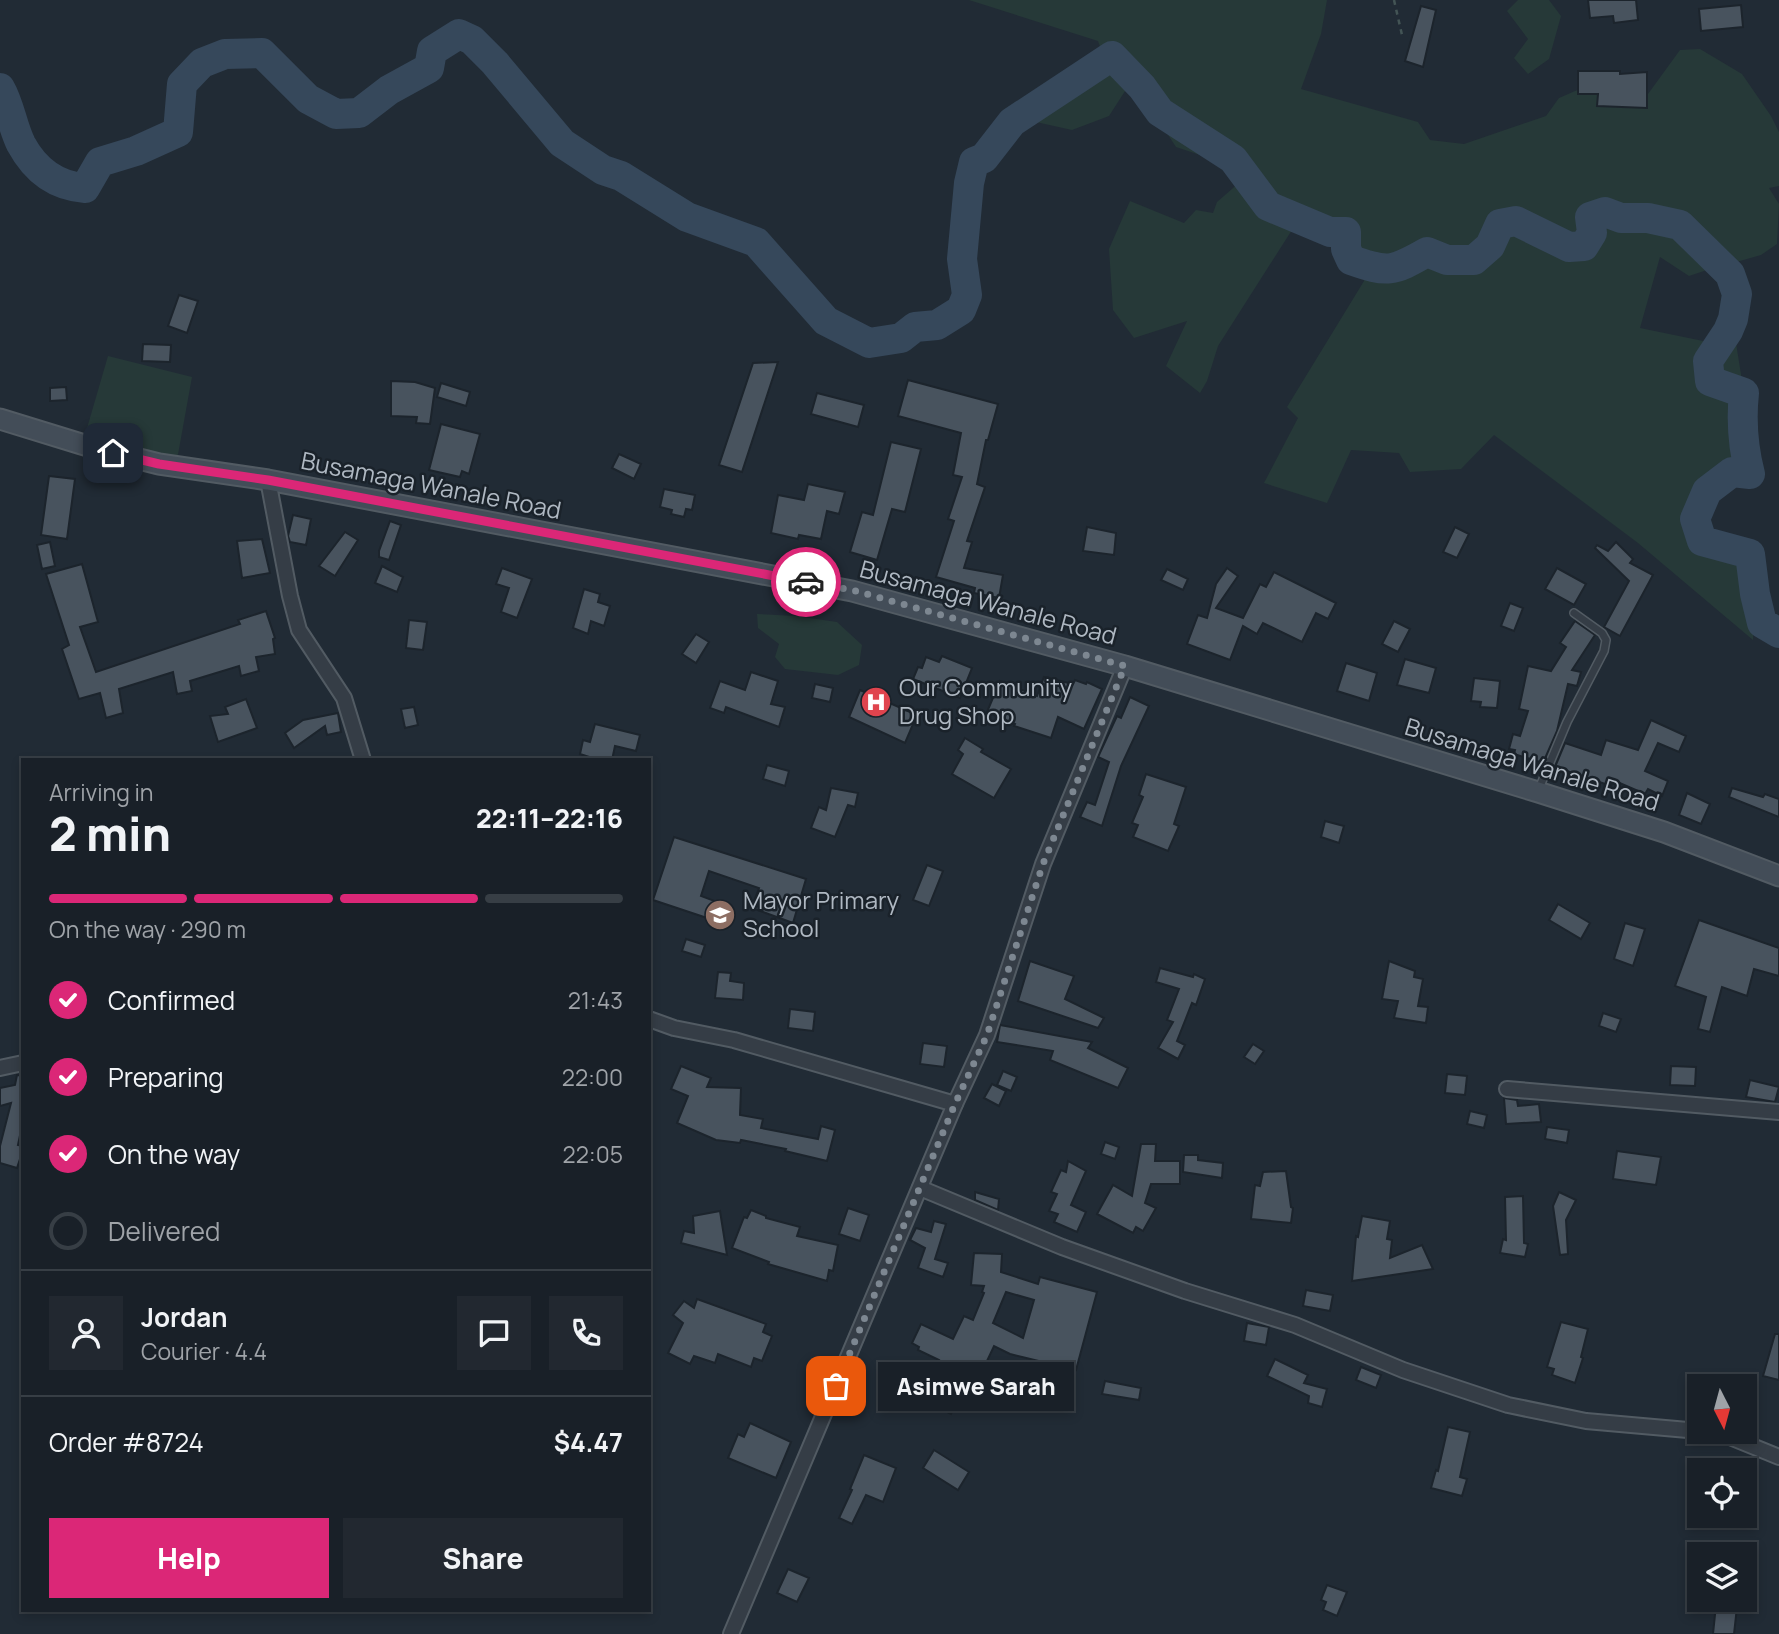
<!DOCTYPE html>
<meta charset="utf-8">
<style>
:root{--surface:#192028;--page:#222830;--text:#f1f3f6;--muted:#9fa3a8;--line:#373e45;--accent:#db2777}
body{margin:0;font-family:Manrope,sans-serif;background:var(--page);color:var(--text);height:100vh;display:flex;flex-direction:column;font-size:26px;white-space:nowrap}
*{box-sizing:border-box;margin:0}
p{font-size:23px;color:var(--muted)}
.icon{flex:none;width:38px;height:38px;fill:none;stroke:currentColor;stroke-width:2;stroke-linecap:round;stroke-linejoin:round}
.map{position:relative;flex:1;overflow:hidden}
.details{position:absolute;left:21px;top:758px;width:630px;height:854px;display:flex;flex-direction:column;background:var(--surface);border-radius:0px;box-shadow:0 4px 10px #0003,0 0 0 2px var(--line)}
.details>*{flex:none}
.needle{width:46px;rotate:174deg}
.buttons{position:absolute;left:1687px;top:1374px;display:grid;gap:14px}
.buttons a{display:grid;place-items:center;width:70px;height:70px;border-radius:0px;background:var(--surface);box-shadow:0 4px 10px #0003,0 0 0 2px var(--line);font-size:35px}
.pin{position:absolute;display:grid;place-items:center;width:60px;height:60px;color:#fff;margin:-30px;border-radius:14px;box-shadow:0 4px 10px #0006}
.courier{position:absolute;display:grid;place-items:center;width:70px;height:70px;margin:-35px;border:5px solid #db2777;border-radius:50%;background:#fff;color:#222;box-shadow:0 2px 9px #0007}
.bubble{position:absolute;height:49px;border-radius:0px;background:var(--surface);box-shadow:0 4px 10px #0003,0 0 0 2px var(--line);font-size:23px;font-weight:800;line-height:49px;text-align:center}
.summary em{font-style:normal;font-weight:800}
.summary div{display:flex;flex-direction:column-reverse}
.summary{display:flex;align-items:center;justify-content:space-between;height:119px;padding:0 28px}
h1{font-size:46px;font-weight:800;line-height:52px}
.bar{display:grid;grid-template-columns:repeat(4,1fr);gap:10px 7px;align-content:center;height:84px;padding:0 28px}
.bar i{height:9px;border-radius:5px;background:var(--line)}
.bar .current{background:var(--accent)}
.bar p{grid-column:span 4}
.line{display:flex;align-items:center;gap:18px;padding:0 28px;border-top:2px solid var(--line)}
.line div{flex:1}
.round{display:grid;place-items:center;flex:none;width:74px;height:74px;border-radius:0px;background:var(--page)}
ol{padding:0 28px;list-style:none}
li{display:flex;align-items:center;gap:21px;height:77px}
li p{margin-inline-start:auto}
li .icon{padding:7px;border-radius:50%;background:var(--accent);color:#fff;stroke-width:4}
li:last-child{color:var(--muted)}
li i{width:38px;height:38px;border:4px solid var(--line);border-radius:50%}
.action{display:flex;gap:14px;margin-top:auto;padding:14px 28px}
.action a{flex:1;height:80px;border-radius:0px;background:var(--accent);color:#fff;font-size:28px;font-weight:800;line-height:80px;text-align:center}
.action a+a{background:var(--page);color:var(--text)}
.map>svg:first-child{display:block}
.green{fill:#263938;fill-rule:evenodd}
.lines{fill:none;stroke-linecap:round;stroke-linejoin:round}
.river{stroke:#36485b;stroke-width:30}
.building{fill:#48535e;stroke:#1c242c;stroke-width:2;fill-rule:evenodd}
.lane-casing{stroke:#525b63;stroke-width:10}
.street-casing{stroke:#525b63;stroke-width:18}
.secondary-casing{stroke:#525b63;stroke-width:23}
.path{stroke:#435455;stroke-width:2.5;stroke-dasharray:5 5;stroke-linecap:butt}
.lane{stroke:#353d46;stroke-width:7}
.street{stroke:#353d46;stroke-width:14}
.secondary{stroke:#434d58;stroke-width:19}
.done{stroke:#7d8791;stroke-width:7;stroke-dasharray:0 12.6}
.route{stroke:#db2777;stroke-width:9}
.labels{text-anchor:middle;stroke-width:5;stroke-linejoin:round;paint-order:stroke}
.street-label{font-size:24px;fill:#afb8c2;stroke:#1a222a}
.poi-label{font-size:24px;fill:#afb8c2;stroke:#1a222a;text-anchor:start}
</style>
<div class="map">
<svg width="1779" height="1634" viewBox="0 0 1779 1634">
<rect width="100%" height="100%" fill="#212b35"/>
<g class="green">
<path d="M969 0H1327L1321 34 1301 89 1418 122 1430 140 1464 144 1546 116 1559 98 1582 88 1630 102 1648 94 1680 50 1700 49 1742 74 1771 116 1779 132V186L1769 188 1779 204 1777 244 1761 255 1733 263 1748 307 1736 343 1744 393 1741 418 1745 457 1750 474 1732 473 1707 491 1695 519 1702 541 1750 554 1755 594 1753 640 1638 543 1494 435 1461 469 1410 472 1399 453 1351 450 1327 503 1264 483 1298 418 1287 407 1364 281 1366 266 1351 260 1341 239 1299 219 1218 346 1207 381 1200 393 1166 366 1187 321 1134 338 1113 310 1109 249 1130 201 1184 223 1196 210 1213 213 1217 202 1240 182 1215 160 1176 147 1153 112 1127 88 1109 116 1072 130 1036 122 1052 81 1102 52 1098 41ZM1660 257 1689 276 1710 269 1731 290 1727 321 1708 342 1640 328Z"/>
<path d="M1518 0H1549L1561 16 1549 59 1528 74 1514 58 1528 39 1507 11Z"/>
<path d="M108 356 192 377 177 460 85 435Z"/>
<path d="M757 614 796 616 837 622 862 645 859 665 838 675 785 669 775 657 779 644 758 628Z"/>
</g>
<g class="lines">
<path class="river" d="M0 88C10 105 12 126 21 144 35 170 56 186 85 188L100 162 136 151 178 132 182 84 202 63 225 54 262 53 308 99 336 114 359 113 389 90 429 68 432 51 459 34 472 40 495 63 562 143 603 170 621 176 687 217 756 242 826 321 869 343 901 338 915 327 937 325 961 310 967 295 962 259 969 183 974 162 984 158 1012 122 1112 56 1142 87 1160 112 1233 159 1268 206 1330 232H1346V249L1351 260C1388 273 1392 272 1427 252L1447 260H1474L1490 246 1500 224 1516 221 1569 247 1584 246 1592 233 1590 217 1605 212 1621 218H1648L1680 225 1730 274 1737 294 1733 319 1728 331 1708 361 1710 381 1744 393C1741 421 1743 447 1750 474L1732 472 1707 491 1695 519 1702 541 1750 554 1755 594 1762 623 1779 633"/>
</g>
<g class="building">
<path d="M1588 0H1636L1638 20 1614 23 1613 16 1590 18Z"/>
<path d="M1741 5 1743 27 1701 31 1699 9Z"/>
<path d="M1421 6 1436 10 1423 67 1405 61Z"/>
<path d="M1578 71H1620V74L1647 72V108L1597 106 1598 94H1578Z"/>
<path d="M179 295 198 301 187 333 168 326Z"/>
<path d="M143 344 171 345 170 362 142 361Z"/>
<path d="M778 362 742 472 719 465 753 363Z"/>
<path d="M908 380 998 404 988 440H986L977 484 985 487 967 541 972 542 964 568 1003 575 999 598 974 593 975 588 936 577 954 521 948 519 962 477 953 475 961 433 898 416Z"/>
<path d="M391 381 415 382 435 388 430 424 416 423 417 417 391 416Z"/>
<path d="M441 383 470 392 466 406 437 397Z"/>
<path d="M66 387 67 400 50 401V388Z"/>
<path d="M817 393 864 405 858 427 811 414Z"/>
<path d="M441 424 480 434 469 474 462 471 460 477 429 470Z"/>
<path d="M891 442 921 449 905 512 892 509 877 560 850 552 862 512 873 515Z"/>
<path d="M619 454 641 464 634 479 612 468Z"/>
<path d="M49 476 75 479 67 539 41 535Z"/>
<path d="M808 484 845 492 839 514 827 511 821 539 799 535 798 539 771 533 778 495 804 500Z"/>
<path d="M664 489 695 495 692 510 686 509 684 517 671 514 672 510 660 507Z"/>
<path d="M293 515 311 519 306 545 290 542 288 536Z"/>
<path d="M390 521 401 525 389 560 379 557V551Z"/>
<path d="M1087 527 1116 533 1114 555 1083 551Z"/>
<path d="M1455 527 1469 534 1457 558 1443 552Z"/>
<path d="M345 532 358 540 335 576 319 566Z"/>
<path d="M262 539 270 573 242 578 237 541Z"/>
<path d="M50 542 55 566 42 569 37 545Z"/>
<path d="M1616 542 1633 559 1630 563 1653 575 1620 636 1604 627 1629 581 1595 548 1597 545 1608 551Z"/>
<path d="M82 564 98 622 80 627 96 672 240 624 238 620 266 611 275 638 273 639 275 654 256 657 259 671 241 676 239 666 190 681 192 691 177 694 173 672 119 689 123 713 106 718 100 693 79 699 62 649 69 645 46 574Z"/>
<path d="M382 566 403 577 397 592 375 583Z"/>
<path d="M502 568 532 579 517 618 501 612 509 588 496 584Z"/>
<path d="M1227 568 1238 576 1216 608 1243 618 1260 584 1266 587 1274 572 1336 603 1328 619 1316 613 1302 642 1263 623 1257 634 1243 626 1230 660 1187 644 1198 615 1207 618 1216 584Z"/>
<path d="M1557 568 1586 584 1574 605 1545 589Z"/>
<path d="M1167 569 1188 579 1183 590 1161 580Z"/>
<path d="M584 589 600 594 598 602 610 606 604 626 591 621 588 634 573 628Z"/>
<path d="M1510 603 1523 608 1514 631 1501 626Z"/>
<path d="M409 620 427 622 423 650 406 648Z"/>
<path d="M1394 621 1410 629 1398 652 1382 644Z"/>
<path d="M1575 621 1595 635 1572 670 1581 672 1577 686 1568 684 1557 731 1543 763 1514 754 1515 750 1509 749 1513 734 1520 736 1528 711 1519 709 1528 666 1551 671 1566 647 1560 643Z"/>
<path d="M696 634 709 642 696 663 682 654Z"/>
<path d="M942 656 972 668 960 698 913 679 918 667 922 668 926 657 939 662Z"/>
<path d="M1405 659 1436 668 1429 693 1397 685Z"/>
<path d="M1346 663 1377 673 1369 701 1337 691Z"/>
<path d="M751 672 778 681 771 704 785 707 779 727 726 707 724 713 710 708 720 681 745 690Z"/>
<path d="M1044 677 1073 684 1075 680 1086 684 1087 682 1102 689 1084 729 1058 717 1051 738 1014 726 1015 724 987 712 1000 681 1037 696Z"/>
<path d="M1474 678 1500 681 1497 708 1480 707 1481 702 1471 701Z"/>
<path d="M815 684 833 688 830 702 812 698Z"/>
<path d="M860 690 917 715 905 743 849 717Z"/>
<path d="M1130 697 1149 706 1121 766 1102 826 1080 817 1087 802 1095 805 1109 762 1098 757 1117 716 1121 718Z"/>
<path d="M246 699 257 728 218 742 210 716 228 714 225 707Z"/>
<path d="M414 707 418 725 405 728 401 709Z"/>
<path d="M338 713 341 732 327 735 325 726 294 748 285 733 303 720Z"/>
<path d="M1651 720 1686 736 1679 752 1658 743 1645 771 1668 781 1662 796 1648 789 1645 794 1613 780 1611 786 1555 767 1565 743 1601 755 1606 740 1638 750Z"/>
<path d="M595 724 640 735 636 751 615 746 612 760H588L589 757 580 754 583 740 590 742Z"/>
<path d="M965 738 983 749 981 752 1011 769 994 798 952 774 963 754 958 750Z"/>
<path d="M767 765 789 771 785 786 763 779Z"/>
<path d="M1146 774 1186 787 1174 824 1179 826 1168 851 1133 837 1138 825 1132 823 1143 797 1139 795Z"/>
<path d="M831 788 858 793 855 807 848 805 835 837 811 828 819 807 826 810Z"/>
<path d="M1732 788 1763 797 1765 794 1779 799V817L1729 797Z"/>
<path d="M1687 793 1710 804 1701 824 1679 815Z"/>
<path d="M1325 821 1344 826 1339 843 1321 837Z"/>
<path d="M674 837 806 879 793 923 752 908 759 888 709 871 701 896 720 903 713 920 653 900Z"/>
<path d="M927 865 943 871 929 906 913 900Z"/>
<path d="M1558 904 1590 923 1581 939 1549 920Z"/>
<path d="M1699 920 1779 948V976L1754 969 1747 996 1722 987 1710 1032 1698 1029 1706 997 1675 986Z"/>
<path d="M1625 923 1645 929 1633 966 1614 959Z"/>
<path d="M686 939 705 945 701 957 682 951Z"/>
<path d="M1030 961 1074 976 1065 999 1104 1018 1098 1028 1018 1001Z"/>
<path d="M1389 961 1415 971 1414 977 1423 979 1418 1006 1428 1007 1426 1023 1394 1018 1398 1001 1382 999Z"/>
<path d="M1160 968 1193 977 1194 974 1205 979 1196 1005 1192 1003 1177 1041 1185 1045 1178 1059 1158 1048 1173 1022 1167 1020 1179 989 1156 982Z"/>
<path d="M718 972 731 973 730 981 744 983 743 1000 715 998Z"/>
<path d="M790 1009 815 1012 813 1031 788 1028Z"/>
<path d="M1603 1013 1621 1019 1616 1032 1599 1026Z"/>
<path d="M1000 1025 1092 1042 1088 1048 1128 1068 1118 1088 1050 1060 1053 1051 997 1042Z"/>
<path d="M923 1043 947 1046 944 1067 920 1064Z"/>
<path d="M1253 1044 1264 1051 1255 1064 1244 1057Z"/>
<path d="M681 1066 711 1078 707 1087 741 1088 740 1115 763 1119 761 1128 818 1139 821 1126 835 1130 827 1161 785 1151 786 1149 741 1140 740 1143 716 1140 677 1123 688 1096 671 1089Z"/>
<path d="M1671 1066 1696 1067 1695 1086 1670 1085Z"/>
<path d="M1003 1071 1017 1077 1011 1091 997 1085Z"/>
<path d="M1447 1074 1467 1076 1465 1095 1445 1093Z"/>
<path d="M17 1075 23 1076V1121L18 1145 23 1146V1150L17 1168 0 1163V1146L11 1103 0 1106V1088L15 1085Z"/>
<path d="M1750 1080 1779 1087 1775 1102 1746 1097Z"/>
<path d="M992 1084 1006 1091 999 1106 984 1098Z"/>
<path d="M1504 1098 1517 1100 1518 1106 1539 1104 1541 1122 1506 1124Z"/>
<path d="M1470 1111 1487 1115 1484 1128 1467 1124Z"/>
<path d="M1547 1127 1569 1130 1567 1143 1545 1139Z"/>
<path d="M1105 1142 1119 1147 1115 1159 1101 1154Z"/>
<path d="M1141 1144H1156L1155 1161H1180V1184H1151L1145 1203 1156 1208 1143 1231 1136 1227 1133 1233 1097 1214 1113 1185 1132 1196Z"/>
<path d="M1617 1151 1661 1157 1656 1185 1613 1179Z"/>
<path d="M1184 1155H1198V1160L1223 1163 1222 1178 1183 1172Z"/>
<path d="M1068 1161 1086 1171 1071 1205 1086 1212 1077 1232 1054 1222 1058 1214 1049 1211 1057 1194 1051 1192 1061 1170 1066 1172Z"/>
<path d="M1286 1171 1291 1207 1293 1208 1291 1223 1251 1219 1255 1185 1260 1186 1263 1172Z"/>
<path d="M975 1192 999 1199 998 1210 975 1200Z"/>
<path d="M1559 1192 1576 1200 1566 1220 1568 1254 1560 1255 1553 1206Z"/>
<path d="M1523 1196 1524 1243 1528 1244 1525 1257 1500 1253 1503 1239 1506 1240 1505 1197Z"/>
<path d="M848 1208 869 1215 860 1241 839 1234Z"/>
<path d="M751 1210 766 1216V1218L800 1227 797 1236 838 1245 833 1271 829 1270 827 1281 768 1264 769 1262 732 1248 744 1217 747 1218Z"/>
<path d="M720 1211 727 1255 681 1243 684 1231 694 1233 693 1216Z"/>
<path d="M1362 1216 1390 1221 1387 1239 1392 1240 1390 1258 1422 1245 1433 1269 1352 1281 1356 1236 1358 1237Z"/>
<path d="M934 1221 946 1224 935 1259 948 1263 943 1277 918 1268 925 1248 910 1240 916 1228 931 1232Z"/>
<path d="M974 1253 1002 1254 1001 1272 1038 1284 1040 1277 1097 1292 1076 1370 1010 1354 994 1346 973 1391 964 1387 951 1414 935 1406 946 1379 933 1374 939 1360 918 1350 919 1347 912 1343 921 1324 953 1339 964 1316 973 1320 984 1293 982 1292 984 1286 971 1285ZM1006 1292 1034 1300 1023 1338 993 1323Z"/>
<path d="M1306 1290 1333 1295 1330 1311 1303 1306Z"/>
<path d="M697 1299 766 1324 763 1332 772 1336 762 1361 754 1358 751 1367 718 1354 715 1363 694 1356 690 1364 668 1353 683 1323 673 1315 684 1301 694 1308Z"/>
<path d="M1561 1322 1588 1329 1581 1357 1583 1358 1575 1383 1552 1375 1554 1369 1547 1367Z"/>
<path d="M1247 1323 1269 1327 1266 1345 1244 1341Z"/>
<path d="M1775 1334H1779V1380L1763 1376Z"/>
<path d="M1275 1359 1308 1375 1304 1383 1327 1389 1322 1407 1308 1403 1309 1396 1267 1376Z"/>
<path d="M1361 1367 1381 1375 1376 1388 1356 1380Z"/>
<path d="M1105 1381 1141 1388 1139 1400 1102 1394Z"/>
<path d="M750 1423 791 1442 776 1478 728 1458 738 1434 744 1437Z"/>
<path d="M1448 1427 1470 1432 1460 1477 1467 1479 1462 1496 1431 1488 1436 1470 1438 1471Z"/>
<path d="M934 1450 969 1472 958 1490 923 1468Z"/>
<path d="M864 1455 896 1468 883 1502 866 1495 852 1524 839 1518 852 1490 850 1489Z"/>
<path d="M788 1569 809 1578 797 1602 777 1593Z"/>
<path d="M1327 1585 1347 1592 1337 1616 1323 1610 1326 1602 1321 1600Z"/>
<path d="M1716 1605 1737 1607 1734 1634H1713Z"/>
</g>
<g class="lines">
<g class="lane-casing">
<path id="lane" d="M1538 791 1567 722 1604 651 1606 640 1602 633 1574 613"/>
</g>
<g class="street-casing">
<g id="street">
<path d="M268 480 290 596 299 630 344 698 363 760"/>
<path d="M649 1019 674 1028 734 1040 955 1104"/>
<path d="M0 1068 23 1063"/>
<path d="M1507 1089 1779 1112"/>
<path d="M920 1188 1062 1247 1185 1291 1295 1325 1403 1370 1508 1405 1586 1421 1699 1431"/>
<path d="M1705 1432 1720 1433 1779 1457"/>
<path d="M731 1634 955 1104 987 1035 1043 864 1125 666"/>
</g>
</g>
<g class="secondary-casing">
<path id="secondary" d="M0 419 91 447 159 464 268 480 852 591 1125 666 1538 792 1664 832 1779 876"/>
</g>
<path class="path" d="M1394 0 1402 35"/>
<use href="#lane" class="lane"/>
<use href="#street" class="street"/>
<use href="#secondary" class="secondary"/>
</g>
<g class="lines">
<path class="done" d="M806 582 852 590 1125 666 1043 864 987 1035 955 1104 836 1386"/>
<path class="route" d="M113 453 159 464 268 480 806 582"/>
</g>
<defs>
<g id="hospital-disc" transform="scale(1.575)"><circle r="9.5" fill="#e0444e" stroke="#1a222a"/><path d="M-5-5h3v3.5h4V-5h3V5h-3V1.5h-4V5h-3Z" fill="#fff"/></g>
<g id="school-disc" transform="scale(1.575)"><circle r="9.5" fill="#8d6e63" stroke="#1a222a"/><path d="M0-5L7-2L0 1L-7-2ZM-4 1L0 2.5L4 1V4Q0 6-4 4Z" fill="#fff"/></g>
</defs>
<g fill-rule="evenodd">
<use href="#hospital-disc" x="876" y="702"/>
<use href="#school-disc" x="720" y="915"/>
</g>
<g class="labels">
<g class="street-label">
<text transform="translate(431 486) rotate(11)" y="8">Busamaga Wanale Road</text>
<text transform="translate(988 603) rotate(15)" y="8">Busamaga Wanale Road</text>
<text transform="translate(1532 765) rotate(17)" y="8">Busamaga Wanale Road</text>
</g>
<g class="poi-label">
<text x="899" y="696">Our Community<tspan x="899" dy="28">Drug Shop</tspan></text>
<text x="743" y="909">Mayor Primary<tspan x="743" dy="28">School</tspan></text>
</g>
</g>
</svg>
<div class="buttons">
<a><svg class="needle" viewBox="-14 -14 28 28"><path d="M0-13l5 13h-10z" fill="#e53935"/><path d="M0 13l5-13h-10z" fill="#9fa3a8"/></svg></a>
<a><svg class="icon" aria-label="locate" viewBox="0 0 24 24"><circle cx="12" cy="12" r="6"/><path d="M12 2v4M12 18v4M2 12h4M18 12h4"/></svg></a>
<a><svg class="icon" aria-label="layers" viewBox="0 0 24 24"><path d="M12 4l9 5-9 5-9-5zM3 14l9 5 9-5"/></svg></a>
</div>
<div class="pin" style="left:836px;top:1386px;background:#ea580c"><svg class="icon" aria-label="bag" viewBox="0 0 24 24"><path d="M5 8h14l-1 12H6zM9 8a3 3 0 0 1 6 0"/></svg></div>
<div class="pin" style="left:113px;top:453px;background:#1f2937"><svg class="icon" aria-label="home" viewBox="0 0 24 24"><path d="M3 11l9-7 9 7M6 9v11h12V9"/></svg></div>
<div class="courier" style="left:806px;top:582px"><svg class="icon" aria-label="car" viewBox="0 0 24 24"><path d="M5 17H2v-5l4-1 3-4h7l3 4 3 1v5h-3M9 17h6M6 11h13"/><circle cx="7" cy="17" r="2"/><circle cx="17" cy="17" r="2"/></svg></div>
<div class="bubble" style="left:878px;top:1362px;width:196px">Asimwe Sarah</div>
<section class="details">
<div class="summary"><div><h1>2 min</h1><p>Arriving in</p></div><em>22:11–22:16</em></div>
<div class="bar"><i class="current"></i><i class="current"></i><i class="current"></i><i></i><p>On the way · 290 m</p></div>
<ol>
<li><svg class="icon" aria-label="check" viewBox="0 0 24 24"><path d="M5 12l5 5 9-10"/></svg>Confirmed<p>21:43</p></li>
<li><svg class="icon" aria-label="check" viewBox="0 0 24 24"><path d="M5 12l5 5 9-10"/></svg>Preparing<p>22:00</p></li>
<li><svg class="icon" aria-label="check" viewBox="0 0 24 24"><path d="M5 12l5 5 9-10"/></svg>On the way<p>22:05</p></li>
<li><i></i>Delivered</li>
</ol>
<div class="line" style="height:126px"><a class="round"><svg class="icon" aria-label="person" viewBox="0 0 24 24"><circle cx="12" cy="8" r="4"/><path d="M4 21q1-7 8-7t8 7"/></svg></a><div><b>Jordan</b><p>Courier · 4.4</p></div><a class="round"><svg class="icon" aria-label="chat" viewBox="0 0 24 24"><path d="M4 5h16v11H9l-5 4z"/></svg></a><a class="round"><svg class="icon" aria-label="phone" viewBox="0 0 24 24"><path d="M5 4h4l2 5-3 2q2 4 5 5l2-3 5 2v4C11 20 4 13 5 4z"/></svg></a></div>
<div class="line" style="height:91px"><div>Order #8724</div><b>$4.47</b></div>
<div class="action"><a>Help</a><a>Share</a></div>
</section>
</div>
